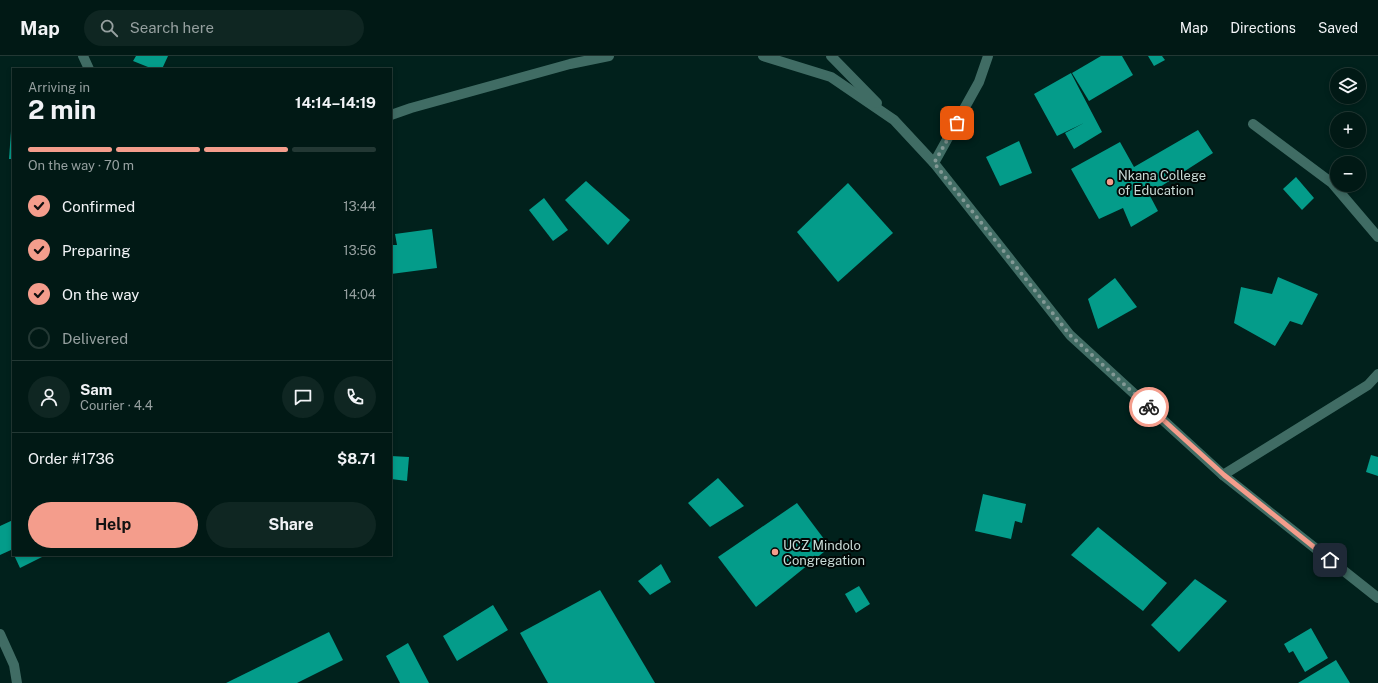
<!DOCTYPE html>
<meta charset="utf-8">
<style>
:root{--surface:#011915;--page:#0f2622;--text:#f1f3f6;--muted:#96a0a0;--line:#233834;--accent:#f49d8c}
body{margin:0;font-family:"Public Sans",sans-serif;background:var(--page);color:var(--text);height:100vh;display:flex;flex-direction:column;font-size:15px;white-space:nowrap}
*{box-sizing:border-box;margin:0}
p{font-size:13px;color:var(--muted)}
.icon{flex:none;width:22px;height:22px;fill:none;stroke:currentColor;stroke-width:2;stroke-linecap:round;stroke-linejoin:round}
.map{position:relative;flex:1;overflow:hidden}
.panel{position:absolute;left:12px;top:12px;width:380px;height:488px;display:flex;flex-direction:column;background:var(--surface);border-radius:0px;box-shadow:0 2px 6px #0003,0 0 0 1px var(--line)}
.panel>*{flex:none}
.buttons{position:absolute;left:1330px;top:12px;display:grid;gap:8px}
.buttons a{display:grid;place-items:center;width:36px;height:36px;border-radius:50%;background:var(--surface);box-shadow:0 2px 6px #0003,0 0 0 1px var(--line);font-size:20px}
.pin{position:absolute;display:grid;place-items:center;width:34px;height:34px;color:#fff;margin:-17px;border-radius:8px;box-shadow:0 2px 6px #0006}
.courier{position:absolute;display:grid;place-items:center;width:40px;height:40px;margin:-20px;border:3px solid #f49d8c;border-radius:50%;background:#fff;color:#222;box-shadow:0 1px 5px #0007}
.overview em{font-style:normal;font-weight:700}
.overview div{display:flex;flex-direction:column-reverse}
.overview{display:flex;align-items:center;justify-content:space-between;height:68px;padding:0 16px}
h1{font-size:26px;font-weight:700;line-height:30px}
.bar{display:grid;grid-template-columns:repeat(4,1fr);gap:6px 4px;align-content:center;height:48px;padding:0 16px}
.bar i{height:5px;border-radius:3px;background:var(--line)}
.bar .on{background:var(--accent)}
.bar p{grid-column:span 4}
.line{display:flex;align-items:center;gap:10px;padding:0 16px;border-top:1px solid var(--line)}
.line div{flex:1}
.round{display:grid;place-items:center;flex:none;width:42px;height:42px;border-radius:21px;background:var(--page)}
ol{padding:0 16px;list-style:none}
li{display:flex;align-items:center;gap:12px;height:44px}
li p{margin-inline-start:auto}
li .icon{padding:4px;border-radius:50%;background:var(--accent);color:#111;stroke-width:4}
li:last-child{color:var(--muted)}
li i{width:22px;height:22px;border:2px solid var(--line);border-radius:50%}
.primary-button{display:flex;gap:8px;margin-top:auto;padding:8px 16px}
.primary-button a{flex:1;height:46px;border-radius:24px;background:var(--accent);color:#111;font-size:16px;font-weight:700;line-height:46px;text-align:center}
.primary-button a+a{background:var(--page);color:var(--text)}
header{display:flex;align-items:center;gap:24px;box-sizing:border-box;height:56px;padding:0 20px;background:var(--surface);border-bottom:1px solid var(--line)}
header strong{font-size:19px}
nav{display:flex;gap:22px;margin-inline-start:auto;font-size:14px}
.search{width:280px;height:36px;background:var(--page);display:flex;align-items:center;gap:10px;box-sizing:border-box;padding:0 14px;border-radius:22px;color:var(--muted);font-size:15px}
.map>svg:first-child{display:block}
.building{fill:#049c8a}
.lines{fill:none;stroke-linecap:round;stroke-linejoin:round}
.minor{stroke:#406c64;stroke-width:10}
.done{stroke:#829995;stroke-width:4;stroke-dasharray:0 7.2}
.route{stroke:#f49d8c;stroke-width:5}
.poi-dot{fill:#f49d8c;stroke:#010806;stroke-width:1.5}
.labels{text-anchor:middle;stroke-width:4;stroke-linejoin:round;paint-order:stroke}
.poi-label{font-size:13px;fill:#c8dad6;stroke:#010806;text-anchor:start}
</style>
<header>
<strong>Map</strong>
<div class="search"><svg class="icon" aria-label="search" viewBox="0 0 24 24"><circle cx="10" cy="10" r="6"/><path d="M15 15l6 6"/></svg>Search here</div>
<nav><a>Map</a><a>Directions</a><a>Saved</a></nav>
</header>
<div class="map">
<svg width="1378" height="627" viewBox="0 0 1378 627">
<rect width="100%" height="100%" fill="#01211c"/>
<g class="building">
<path d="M136 0H168L162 13H153L133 5Z"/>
<path d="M1101 0H1122L1133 19 1089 45 1072 17Z"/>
<path d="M1148 0H1162L1165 4 1154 10Z"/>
<path d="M1071 17 1102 76 1074 93 1065 77 1084 67 1057 80 1034 38Z"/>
<path d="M1198 74 1213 97 1149 138 1158 155 1131 171 1123 152 1099 163 1071 113 1120 86 1134 111Z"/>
<path d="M11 75H13V103H9Z"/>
<path d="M1019 85 1032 117 1000 130 986 101Z"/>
<path d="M1296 121 1314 142 1302 154 1283 133Z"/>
<path d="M586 125 630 164 608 189 565 144Z"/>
<path d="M848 127 893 177 838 226 797 176Z"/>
<path d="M544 142 568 174 553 185 529 154Z"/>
<path d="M432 173 437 212 391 218V189H397L395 178Z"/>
<path d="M1278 221 1318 238 1302 269 1290 265 1275 290 1234 267 1241 231 1272 238Z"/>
<path d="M1115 222 1137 251 1098 273 1088 243Z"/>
<path d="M1371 399 1378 401V420L1366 416Z"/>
<path d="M391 400 409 401 407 425 391 423Z"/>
<path d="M718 422 744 450 710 471 688 447Z"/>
<path d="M983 438 1026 448 1022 467 1015 465 1011 483 975 475Z"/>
<path d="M797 447 830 491 756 551 718 501Z"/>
<path d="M13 464V498L11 494 0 499V470Z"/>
<path d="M1098 471 1167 527 1143 555 1071 499Z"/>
<path d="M14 499H46L20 512Z"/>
<path d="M661 508 671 526 650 539 638 525Z"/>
<path d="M1195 523 1227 545 1179 596 1151 569Z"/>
<path d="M859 530 870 548 856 557 845 538Z"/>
<path d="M600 534 655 627H548L520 577Z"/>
<path d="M493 549 508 574 457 605 443 580Z"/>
<path d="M1311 572 1328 602 1305 616 1293 595 1289 597 1284 588Z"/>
<path d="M329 576 343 604 297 627H226Z"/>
<path d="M408 587 429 627H400L386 600Z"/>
<path d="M1336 604 1350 627H1298Z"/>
</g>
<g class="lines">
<g class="minor">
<path d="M83 0 89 13"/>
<path d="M763 0 831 21 894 64 934 107 1070 279 1223 419 1378 542"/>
<path d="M831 0 877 47"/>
<path d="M391 59 411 52 570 8 609 0"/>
<path d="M1253 68 1332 127 1378 181"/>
<path d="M934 107 979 26 988 0"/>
<path d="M1223 419 1368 329 1378 318"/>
<path d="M0 578 14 609 17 627"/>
</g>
</g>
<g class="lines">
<path class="done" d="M957 67 934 107 1070 279 1149 351"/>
<path class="route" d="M1149 351 1224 419 1330 504"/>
</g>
<g class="poi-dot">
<circle cx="1110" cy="126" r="4"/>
<circle cx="775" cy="496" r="4"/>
</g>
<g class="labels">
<g class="poi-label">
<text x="1118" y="124">Nkana College<tspan x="1118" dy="15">of Education</tspan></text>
<text x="783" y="494">UCZ Mindolo<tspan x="783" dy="15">Congregation</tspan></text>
</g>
</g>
</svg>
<div class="buttons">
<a><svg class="icon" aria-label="layers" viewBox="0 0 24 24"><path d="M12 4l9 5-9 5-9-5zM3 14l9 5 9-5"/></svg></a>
<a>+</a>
<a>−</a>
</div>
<div class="pin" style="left:957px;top:67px;background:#ea580c"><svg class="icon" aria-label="bag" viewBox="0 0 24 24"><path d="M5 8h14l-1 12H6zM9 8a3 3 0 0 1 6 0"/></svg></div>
<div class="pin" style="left:1330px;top:504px;background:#1f2937"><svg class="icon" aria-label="home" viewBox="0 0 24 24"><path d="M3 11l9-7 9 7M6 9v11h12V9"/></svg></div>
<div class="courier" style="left:1149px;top:351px"><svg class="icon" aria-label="bike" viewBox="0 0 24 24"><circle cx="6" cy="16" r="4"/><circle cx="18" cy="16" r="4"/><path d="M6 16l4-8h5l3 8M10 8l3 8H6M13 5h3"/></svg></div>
<section class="panel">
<div class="overview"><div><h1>2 min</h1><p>Arriving in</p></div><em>14:14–14:19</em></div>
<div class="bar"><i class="on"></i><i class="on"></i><i class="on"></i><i></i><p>On the way · 70 m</p></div>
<ol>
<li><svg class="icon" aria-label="check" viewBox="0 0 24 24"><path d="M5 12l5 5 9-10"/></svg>Confirmed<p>13:44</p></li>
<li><svg class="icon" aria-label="check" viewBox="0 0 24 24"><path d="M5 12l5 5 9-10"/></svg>Preparing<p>13:56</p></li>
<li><svg class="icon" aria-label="check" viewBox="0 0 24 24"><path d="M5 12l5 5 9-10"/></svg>On the way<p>14:04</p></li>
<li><i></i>Delivered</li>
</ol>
<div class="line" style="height:72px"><a class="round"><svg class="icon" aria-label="person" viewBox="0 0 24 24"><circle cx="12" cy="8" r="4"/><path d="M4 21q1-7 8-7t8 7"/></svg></a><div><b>Sam</b><p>Courier · 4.4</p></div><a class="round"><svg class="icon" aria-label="chat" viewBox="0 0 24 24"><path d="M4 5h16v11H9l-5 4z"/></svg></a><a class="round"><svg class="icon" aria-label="phone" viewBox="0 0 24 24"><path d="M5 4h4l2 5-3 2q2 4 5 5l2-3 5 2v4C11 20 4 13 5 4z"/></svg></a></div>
<div class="line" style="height:52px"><div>Order #1736</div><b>$8.71</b></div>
<div class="primary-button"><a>Help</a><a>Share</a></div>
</section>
</div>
